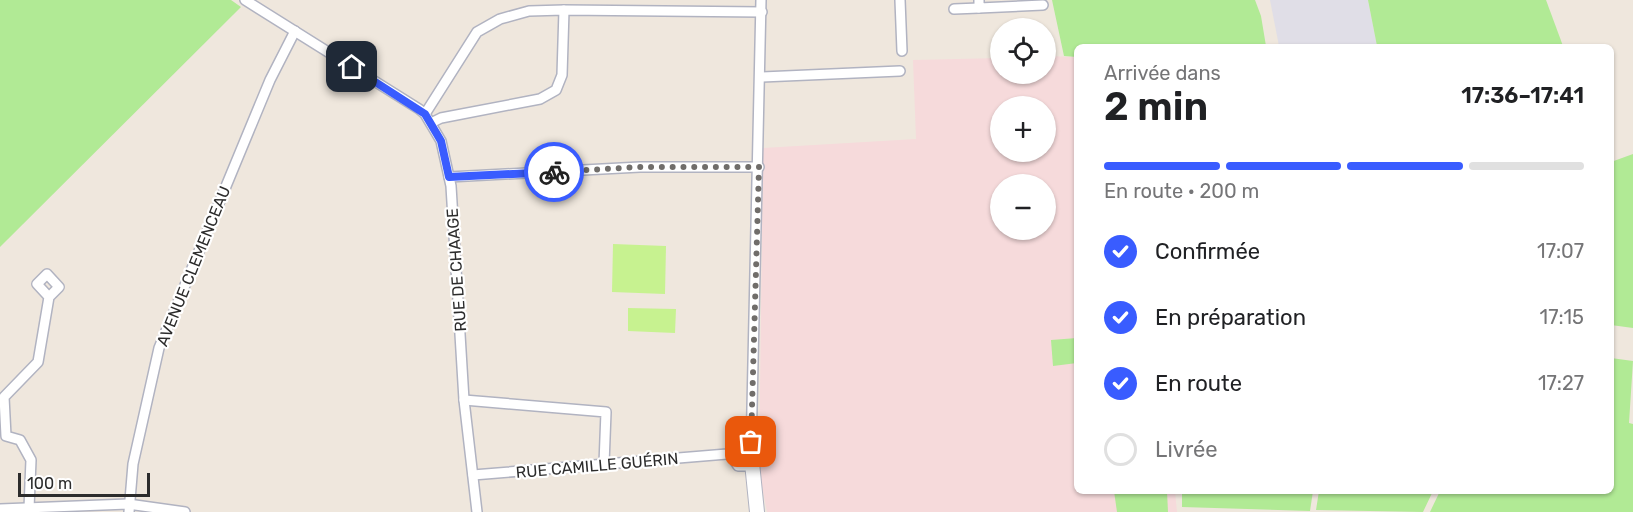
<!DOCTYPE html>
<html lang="fr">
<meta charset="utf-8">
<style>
:root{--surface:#fff;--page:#f6f6f6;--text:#202124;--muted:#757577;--line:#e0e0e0;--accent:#395cff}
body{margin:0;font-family:Rubik,sans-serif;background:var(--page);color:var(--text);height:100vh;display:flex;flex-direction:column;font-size:22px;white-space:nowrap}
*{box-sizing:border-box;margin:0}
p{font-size:20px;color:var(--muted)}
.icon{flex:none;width:33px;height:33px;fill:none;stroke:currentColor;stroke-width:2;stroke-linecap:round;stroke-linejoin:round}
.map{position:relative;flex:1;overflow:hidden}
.drawer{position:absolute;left:1074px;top:44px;width:540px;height:450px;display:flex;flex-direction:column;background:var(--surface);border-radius:9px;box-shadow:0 2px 4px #0004}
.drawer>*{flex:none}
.controls{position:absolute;left:990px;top:18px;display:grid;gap:12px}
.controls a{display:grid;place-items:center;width:66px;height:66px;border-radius:50%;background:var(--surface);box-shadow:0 2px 4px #0004;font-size:30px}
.scale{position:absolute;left:18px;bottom:15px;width:132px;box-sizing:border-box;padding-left:6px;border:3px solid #2c2c2c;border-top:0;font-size:16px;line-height:21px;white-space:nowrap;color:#2c2c2c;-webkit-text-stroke:4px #fff;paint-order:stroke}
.pin{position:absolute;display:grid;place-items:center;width:51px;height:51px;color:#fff;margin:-26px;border-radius:12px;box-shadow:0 3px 9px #0006}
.courier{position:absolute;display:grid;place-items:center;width:60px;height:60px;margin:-30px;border:4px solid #395cff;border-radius:50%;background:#fff;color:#222;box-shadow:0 2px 8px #0007}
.overview em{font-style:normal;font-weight:600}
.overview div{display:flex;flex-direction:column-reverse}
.overview{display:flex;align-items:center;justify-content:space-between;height:102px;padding:0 30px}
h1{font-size:39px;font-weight:600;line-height:45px}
.bar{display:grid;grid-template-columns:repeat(4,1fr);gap:9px 6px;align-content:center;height:72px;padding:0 30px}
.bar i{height:8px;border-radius:4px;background:var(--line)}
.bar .current{background:var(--accent)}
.bar p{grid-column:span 4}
ol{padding:0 30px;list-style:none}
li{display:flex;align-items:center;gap:18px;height:66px}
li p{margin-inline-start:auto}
li .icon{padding:6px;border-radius:50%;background:var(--accent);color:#fff;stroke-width:4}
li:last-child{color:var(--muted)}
li i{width:33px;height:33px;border:3px solid var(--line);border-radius:50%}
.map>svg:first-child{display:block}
.industrial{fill:#e0dee7}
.medical{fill:#f6dadb;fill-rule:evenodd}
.green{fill:#b1ea95}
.pitch{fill:#c7f290}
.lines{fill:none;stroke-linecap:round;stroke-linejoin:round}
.street-casing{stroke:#b1b3c1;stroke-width:12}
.secondary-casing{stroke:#b1b3c1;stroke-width:16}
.street{stroke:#fff;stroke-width:9}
.secondary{stroke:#fff;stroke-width:14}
.done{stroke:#706d6a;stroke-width:6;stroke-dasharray:0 10.8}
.route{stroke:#395cff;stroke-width:8}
.labels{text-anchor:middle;stroke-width:4.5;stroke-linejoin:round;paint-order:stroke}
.street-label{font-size:16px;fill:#2c2c2c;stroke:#fff}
</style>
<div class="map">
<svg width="1633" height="512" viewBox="0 0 1633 512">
<rect width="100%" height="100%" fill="#efe7dd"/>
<path class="industrial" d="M1270 0H1368L1377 46H1279Z"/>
<path class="medical" d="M1046 56 1077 57V490L1175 491 1177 512H767L759 471 763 148 916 139 913 60 1000 58V74H1046ZM1000 106H1046V152H1000ZM1000 184H1046V230H1000Z"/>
<g class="green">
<path d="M0 0H231L241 7 0 247Z"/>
<path d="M1052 0H1255L1261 16 1266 46H1077V57L1064 56Z"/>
<path d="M1368 0H1546L1563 46H1377Z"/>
<path d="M1633 154V328L1611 325V162Z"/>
<path d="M1077 338V363L1053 366 1051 340Z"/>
<path d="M1611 358 1633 361 1629 423 1633 424V512H1430L1440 491 1611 490Z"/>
<path d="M1114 491H1167L1168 512H1117Z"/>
<path d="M1182 491V490L1313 491 1310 511 1182 507Z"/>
<path d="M1319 491V490L1433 491 1423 512 1316 510Z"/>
</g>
<g class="pitch">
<path d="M613 244 666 246 665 294 612 292Z"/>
<path d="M628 308 676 309 675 333 628 331Z"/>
</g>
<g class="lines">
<g class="street-casing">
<g id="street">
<path d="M245 0 419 109 425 114 441 141 451 186 464 400 477 512"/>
<path d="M900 0 902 51"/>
<path d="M979 0V8L1043 5"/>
<path d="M954 9 979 8"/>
<path d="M760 77 900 71"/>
<path d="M425 114 477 32 500 19 529 11 564 10 762 12"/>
<path d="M431 123 441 118 540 99 556 90 562 75 564 10"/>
<path d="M449 177 640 167H759"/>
<path d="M464 400 606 412 604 464"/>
<path d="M734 452 732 457 738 466H747L752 460"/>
<path d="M751 453 761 0"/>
<path d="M473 475 727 454 742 447 750 438"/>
<path d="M29 508 31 460 20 440 6 436 4 397 38 362 49 297 37 284 47 274 59 287 49 297"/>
<path d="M0 509 128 504 185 512"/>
<path d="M129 512 133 464 159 348 270 80 295 31"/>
</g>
</g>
<g class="secondary-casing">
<path id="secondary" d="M751 453 757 512"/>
</g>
<use href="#street" class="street"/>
<use href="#secondary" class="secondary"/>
</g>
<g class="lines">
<path class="done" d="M554 172 640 167H759L751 442"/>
<path class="route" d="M352 67 425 114 441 141 449 177 554 172"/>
</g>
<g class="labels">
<g class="street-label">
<text transform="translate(193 266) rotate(-68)" y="6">AVENUE CLEMENCEAU</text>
<text transform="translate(456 270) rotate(-94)" y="6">RUE DE CHAAGE</text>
<text transform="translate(597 465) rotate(-5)" y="6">RUE CAMILLE GUÉRIN</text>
</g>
</g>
</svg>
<div class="controls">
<a><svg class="icon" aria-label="locate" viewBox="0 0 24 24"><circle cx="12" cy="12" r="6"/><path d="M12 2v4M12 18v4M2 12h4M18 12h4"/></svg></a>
<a>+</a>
<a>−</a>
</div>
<div class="scale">100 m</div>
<div class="pin" style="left:751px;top:442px;background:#ea580c"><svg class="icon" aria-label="bag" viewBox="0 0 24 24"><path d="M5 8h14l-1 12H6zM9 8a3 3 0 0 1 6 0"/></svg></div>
<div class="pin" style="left:352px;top:67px;background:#1f2937"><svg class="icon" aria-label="home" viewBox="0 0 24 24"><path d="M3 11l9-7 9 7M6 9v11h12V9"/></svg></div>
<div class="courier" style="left:554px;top:172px"><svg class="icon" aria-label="bike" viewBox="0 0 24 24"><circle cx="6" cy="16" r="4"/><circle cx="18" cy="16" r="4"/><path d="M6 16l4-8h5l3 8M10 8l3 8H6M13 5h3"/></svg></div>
<section class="drawer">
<div class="overview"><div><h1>2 min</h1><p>Arrivée dans</p></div><em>17:36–17:41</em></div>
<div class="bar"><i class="current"></i><i class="current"></i><i class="current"></i><i></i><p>En route · 200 m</p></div>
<ol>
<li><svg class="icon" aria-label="check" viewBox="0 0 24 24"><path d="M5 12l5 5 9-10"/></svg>Confirmée<p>17:07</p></li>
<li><svg class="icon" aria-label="check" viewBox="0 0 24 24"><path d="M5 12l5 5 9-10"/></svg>En préparation<p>17:15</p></li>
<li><svg class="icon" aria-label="check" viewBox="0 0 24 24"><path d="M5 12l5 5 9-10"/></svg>En route<p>17:27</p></li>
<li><i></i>Livrée</li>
</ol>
</section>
</div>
